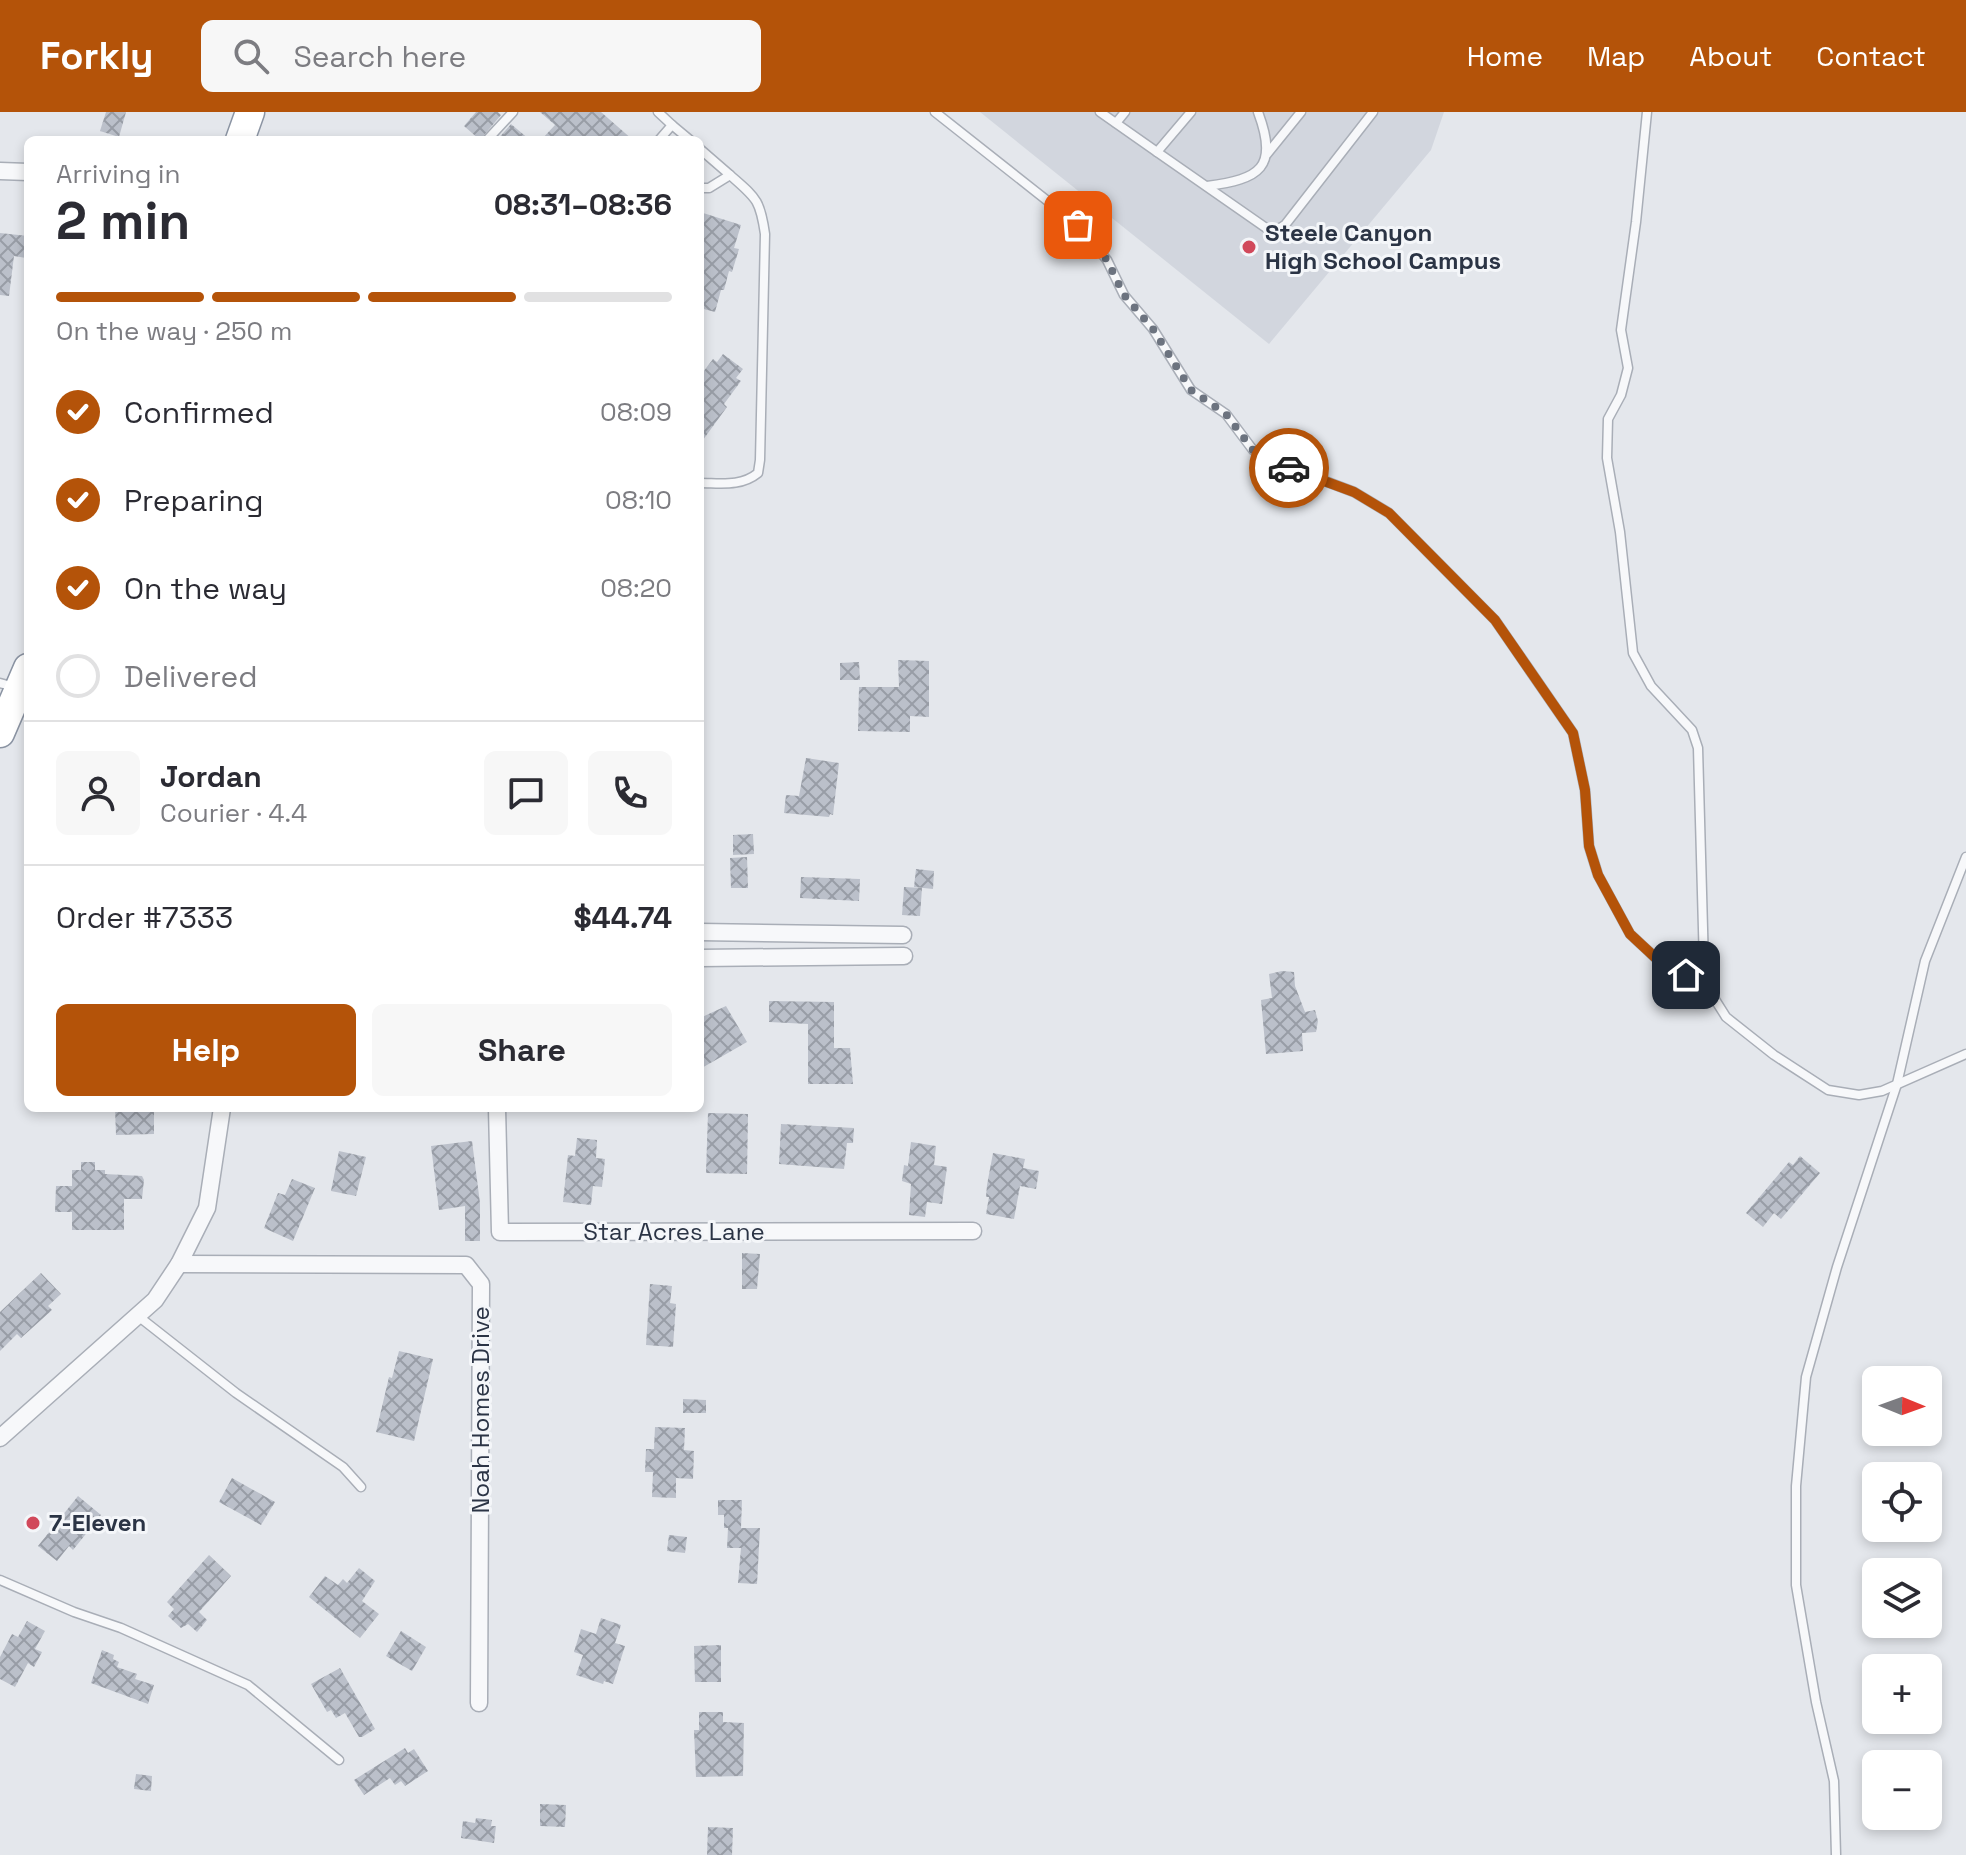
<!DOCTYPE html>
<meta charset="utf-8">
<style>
:root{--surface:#fff;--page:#f7f7f7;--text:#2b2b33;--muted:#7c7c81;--line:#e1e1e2;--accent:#b45309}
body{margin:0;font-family:"Space Grotesk",sans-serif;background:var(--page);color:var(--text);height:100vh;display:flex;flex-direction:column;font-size:30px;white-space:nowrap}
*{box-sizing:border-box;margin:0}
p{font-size:26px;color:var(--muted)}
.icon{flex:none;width:44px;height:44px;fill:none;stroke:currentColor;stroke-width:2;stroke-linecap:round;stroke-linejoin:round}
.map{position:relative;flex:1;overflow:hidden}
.drawer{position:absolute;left:24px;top:24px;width:680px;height:976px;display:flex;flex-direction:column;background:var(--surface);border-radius:12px;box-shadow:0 4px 12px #0003}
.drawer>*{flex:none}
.needle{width:52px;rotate:91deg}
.tools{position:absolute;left:1862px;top:1254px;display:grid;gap:16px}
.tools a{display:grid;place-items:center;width:80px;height:80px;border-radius:12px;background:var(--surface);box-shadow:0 4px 12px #0003;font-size:40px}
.pin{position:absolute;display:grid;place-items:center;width:68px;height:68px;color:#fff;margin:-34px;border-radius:16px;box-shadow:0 4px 12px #0006}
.courier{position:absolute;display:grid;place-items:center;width:80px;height:80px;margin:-40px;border:6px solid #b45309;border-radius:50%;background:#fff;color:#222;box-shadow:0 2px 10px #0007}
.head em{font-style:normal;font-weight:700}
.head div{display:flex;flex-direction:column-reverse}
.head{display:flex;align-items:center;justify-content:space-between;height:136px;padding:0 32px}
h1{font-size:52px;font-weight:700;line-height:60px}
.bar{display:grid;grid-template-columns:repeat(4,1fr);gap:12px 8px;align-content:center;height:96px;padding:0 32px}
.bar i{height:10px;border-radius:6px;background:var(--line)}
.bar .on{background:var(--accent)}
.bar p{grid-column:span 4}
.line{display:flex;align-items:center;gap:20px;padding:0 32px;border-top:2px solid var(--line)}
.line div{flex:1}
.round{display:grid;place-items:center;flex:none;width:84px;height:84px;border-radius:12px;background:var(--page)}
ol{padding:0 32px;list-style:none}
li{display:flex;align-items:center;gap:24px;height:88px}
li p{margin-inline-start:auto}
li .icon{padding:8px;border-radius:50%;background:var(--accent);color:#fff;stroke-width:4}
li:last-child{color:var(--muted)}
li i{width:44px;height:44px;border:4px solid var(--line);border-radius:50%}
.action{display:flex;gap:16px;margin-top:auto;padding:16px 32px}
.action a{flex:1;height:92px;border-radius:12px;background:var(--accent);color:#fff;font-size:32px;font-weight:700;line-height:92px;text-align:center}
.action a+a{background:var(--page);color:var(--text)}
header{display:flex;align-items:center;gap:48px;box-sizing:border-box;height:112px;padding:0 40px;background:var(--accent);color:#fff}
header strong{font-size:38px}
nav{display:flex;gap:44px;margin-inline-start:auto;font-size:28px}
.search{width:560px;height:72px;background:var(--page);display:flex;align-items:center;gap:20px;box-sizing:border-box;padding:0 28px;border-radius:12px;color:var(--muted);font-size:30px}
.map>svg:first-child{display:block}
.built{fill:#d2d6de}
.building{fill:url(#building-cross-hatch)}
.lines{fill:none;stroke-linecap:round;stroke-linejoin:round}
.service-casing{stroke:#a9aeb7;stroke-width:11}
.minor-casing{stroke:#a9aeb7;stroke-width:19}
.trunk-casing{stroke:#8b94a3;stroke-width:31}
.service{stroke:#f7f8fa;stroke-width:8}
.minor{stroke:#f7f8fa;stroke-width:16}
.trunk{stroke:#fff;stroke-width:28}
.done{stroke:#6c737f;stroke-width:8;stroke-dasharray:0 14.4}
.route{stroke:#b45309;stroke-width:10}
.poi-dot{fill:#d1495b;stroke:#f4f6f9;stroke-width:3}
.labels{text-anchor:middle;stroke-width:6;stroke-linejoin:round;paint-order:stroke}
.poi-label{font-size:24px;font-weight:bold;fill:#2b3445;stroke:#f4f6f9;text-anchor:start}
.street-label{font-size:24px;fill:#2b3445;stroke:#f4f6f9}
</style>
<header>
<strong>Forkly</strong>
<div class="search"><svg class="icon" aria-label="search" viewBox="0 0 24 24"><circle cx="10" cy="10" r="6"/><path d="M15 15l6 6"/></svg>Search here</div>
<nav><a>Home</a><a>Map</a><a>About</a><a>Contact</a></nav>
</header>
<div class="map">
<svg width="1966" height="1743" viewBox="0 0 1966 1743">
<defs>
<pattern id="building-cross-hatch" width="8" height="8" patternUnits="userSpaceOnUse" patternTransform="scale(2)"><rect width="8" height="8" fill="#bbc0ca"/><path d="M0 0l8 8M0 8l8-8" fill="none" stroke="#989da6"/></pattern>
</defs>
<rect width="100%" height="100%" fill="#e4e7ec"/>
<path class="built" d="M980 0H1444L1431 38 1269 232Z"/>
<g class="building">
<path d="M106 0H126L119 25 100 19Z"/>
<path d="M476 0H498L501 3 480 28 464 14Z"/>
<path d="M540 0H601L633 28H541L555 13Z"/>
<path d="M511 12 530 28H497Z"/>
<path d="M700 100 741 113 734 136 739 137 732 160 729 159 724 178H721L715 200 700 196Z"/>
<path d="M0 121 28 124 26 146 14 144 9 184 0 183Z"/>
<path d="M723 242 743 257 736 266 741 269 724 292 727 295 700 332V264L713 247 717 250Z"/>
<path d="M898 548 929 549V605L910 604V620L858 619 859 575H899Z"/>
<path d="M859 550 860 568H840V551Z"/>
<path d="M806 646 839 651 833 703 830 702 829 705 784 701 786 683 799 684Z"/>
<path d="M753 722 754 742 733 743V723Z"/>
<path d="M747 745 748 776H731L730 746Z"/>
<path d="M916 757 934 759 933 777 914 775Z"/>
<path d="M801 765 860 767 859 789 800 786Z"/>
<path d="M904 775 922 776 920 804 902 803Z"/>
<path d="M1282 859 1294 860 1295 874 1305 900 1315 898 1318 909 1316 920 1302 921 1303 939 1266 942 1261 888 1272 886 1269 862Z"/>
<path d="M769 889 834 890V936H850L853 972H808V912L769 910Z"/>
<path d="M726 894 747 930 700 957V906Z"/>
<path d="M115 996H154V1022L116 1023Z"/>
<path d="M708 1001 748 1002 747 1062 706 1061Z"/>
<path d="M781 1012 854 1016 853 1031H847L844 1057 779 1052Z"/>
<path d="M577 1026 597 1028 596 1046 605 1047 602 1075 593 1074 591 1093 563 1090 568 1043 575 1044Z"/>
<path d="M472 1029 480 1091V1129H465V1094L439 1098 431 1034Z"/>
<path d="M911 1030 936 1034 934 1053 947 1055 942 1092 927 1090 925 1105 909 1103 911 1072 902 1069 904 1053 908 1054Z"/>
<path d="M339 1039 366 1045 356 1084 331 1079Z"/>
<path d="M993 1041 1025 1047 1023 1056 1039 1059 1036 1077 1020 1074 1014 1107 986 1102 989 1085H986L987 1073Z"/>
<path d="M1800 1044 1820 1061 1781 1107 1774 1101 1763 1115 1746 1101 1789 1050 1793 1053Z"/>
<path d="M81 1050H95V1058H105V1062L142 1064 144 1068 142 1087H124V1118H72V1100H55L56 1074H72V1058H81Z"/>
<path d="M292 1067 315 1076 293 1129 264 1116 278 1081 285 1083Z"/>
<path d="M742 1141 760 1142 757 1177H742Z"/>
<path d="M41 1161 61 1182 48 1194 52 1198 21 1226 17 1222 0 1239V1200Z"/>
<path d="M650 1172 672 1174 670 1191 676 1192 673 1235 646 1233Z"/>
<path d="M399 1239 433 1247 414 1329 376 1320 389 1265 392 1266Z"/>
<path d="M683 1287 706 1288V1301H683Z"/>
<path d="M655 1315 685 1316 684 1338 694 1339 693 1367 676 1366V1386L652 1385 653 1360H645L646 1337H654Z"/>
<path d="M232 1366 275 1390 261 1413 219 1390Z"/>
<path d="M78 1384 101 1403 73 1438 69 1434 57 1449 38 1434Z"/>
<path d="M718 1388H742L741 1416H760L757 1472 738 1471 741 1436H727L728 1416H731H724V1403H718Z"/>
<path d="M669 1423 687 1425 685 1441 667 1439Z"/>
<path d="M209 1443 231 1464 199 1500 207 1508 197 1520 188 1512 181 1516 168 1504 174 1497 167 1490Z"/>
<path d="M359 1456 375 1469 362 1489 379 1502 360 1526 309 1485 325 1464 338 1473 343 1467 347 1471Z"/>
<path d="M601 1506 621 1513 615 1531 625 1534 613 1572 604 1569 603 1572 576 1563 583 1543 574 1540 581 1517 596 1522Z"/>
<path d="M27 1509 45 1519 35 1537 42 1540 34 1555 28 1551 15 1575 0 1567V1545L12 1522 18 1525Z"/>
<path d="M401 1519 426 1535 412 1559 386 1544Z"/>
<path d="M721 1533V1570H695L694 1534Z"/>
<path d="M102 1538 114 1543 113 1547 119 1550 117 1555 137 1562 135 1567 154 1573 148 1592 91 1571Z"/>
<path d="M340 1556 375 1617 362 1625H359L345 1601 336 1606 331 1598 327 1600 311 1572Z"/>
<path d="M699 1600H723V1610L744 1611 743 1664 696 1665 694 1618H699Z"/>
<path d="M405 1636 408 1641 414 1637 428 1659 405 1674 401 1669 395 1673 390 1666 364 1683 354 1668Z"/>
<path d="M136 1662 152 1664 151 1679 134 1677Z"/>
<path d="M540 1692 566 1693 565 1715 540 1714Z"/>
<path d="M476 1706 492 1708 491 1714H496L494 1731 461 1726 463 1709 475 1711Z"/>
<path d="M708 1715 733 1716 732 1743H707Z"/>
</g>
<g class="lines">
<g class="service-casing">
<g id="service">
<path d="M658 0 672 13 659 28"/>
<path d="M935 0 1078 113 1107 148 1124 183 1153 217 1191 278 1226 302 1253 338 1285 354 1354 380 1389 401 1495 508 1573 621 1585 678 1589 734 1598 763 1630 822 1659 849 1686 863 1704 853"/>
<path d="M1100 0 1157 40 1191 0"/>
<path d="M1647 0 1636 110 1621 218 1628 256 1621 283 1608 307 1607 346 1620 420 1633 541 1651 574 1692 618 1698 636 1704 853 1709 878 1726 905 1774 943 1828 978 1859 983 1882 979 1966 942"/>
<path d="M1116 11 1125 0"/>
<path d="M672 13 690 28"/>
<path d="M487 28 513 0"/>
<path d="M700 37 730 63 709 76H700"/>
<path d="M1157 40 1269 118H1277L1285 113 1373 0"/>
<path d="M1267 42 1301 0"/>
<path d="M1207 74C1260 67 1279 56 1258 0"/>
<path d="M700 371C720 371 741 375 758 361L760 348 765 122C760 87 756 86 730 63"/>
<path d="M0 571 15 575"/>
<path d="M138 1204 236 1281 343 1355 361 1375"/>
<path d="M0 1468 74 1500 121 1516 248 1573 339 1648"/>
<path d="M1836 1743 1834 1669 1816 1590 1796 1473V1374L1806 1265 1837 1155 1897 972 1925 849 1966 745"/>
</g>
</g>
<g class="minor-casing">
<g id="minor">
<path d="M0 59 28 60"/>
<path d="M700 820 903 823"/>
<path d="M700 846 904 844"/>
<path d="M497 996 500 1120 973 1119"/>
<path d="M179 1152 466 1153 481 1172 479 1591"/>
<path d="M0 1326 155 1188 179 1152 207 1096 222 996"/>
</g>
</g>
<g class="trunk-casing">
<g id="trunk">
<path d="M240 28 250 0"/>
<path d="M0 621 28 556"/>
</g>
</g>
<use href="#service" class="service"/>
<use href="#minor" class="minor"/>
<use href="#trunk" class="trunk"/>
</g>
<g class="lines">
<path class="done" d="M1078 113 1107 148 1124 183 1153 217 1191 278 1226 302 1253 338 1289 356"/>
<path class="route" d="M1289 356 1354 380 1389 401 1495 508 1573 621 1585 678 1589 734 1598 763 1630 822 1659 849 1686 863"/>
</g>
<g class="poi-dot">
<circle cx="1249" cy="135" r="8"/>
<circle cx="33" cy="1411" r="8"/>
</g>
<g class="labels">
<g class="poi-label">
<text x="1265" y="129">Steele Canyon<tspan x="1265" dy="28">High School Campus</tspan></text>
<text x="49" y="1419">7-Eleven</text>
</g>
<g class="street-label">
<text x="674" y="1128">Star Acres Lane</text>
<text transform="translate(481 1298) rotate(-90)" y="8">Noah Homes Drive</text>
</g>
</g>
</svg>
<div class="tools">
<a><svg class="needle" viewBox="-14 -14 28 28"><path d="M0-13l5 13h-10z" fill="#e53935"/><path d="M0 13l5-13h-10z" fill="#7c7c81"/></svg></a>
<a><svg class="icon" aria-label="locate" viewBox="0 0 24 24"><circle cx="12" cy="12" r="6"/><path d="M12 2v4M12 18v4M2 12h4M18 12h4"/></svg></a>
<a><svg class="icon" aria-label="layers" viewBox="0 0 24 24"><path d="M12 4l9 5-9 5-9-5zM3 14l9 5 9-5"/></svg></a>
<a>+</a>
<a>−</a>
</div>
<div class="pin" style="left:1078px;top:113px;background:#ea580c"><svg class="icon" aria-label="bag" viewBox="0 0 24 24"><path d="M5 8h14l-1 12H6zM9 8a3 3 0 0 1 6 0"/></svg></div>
<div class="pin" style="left:1686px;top:863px;background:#1f2937"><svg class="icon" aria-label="home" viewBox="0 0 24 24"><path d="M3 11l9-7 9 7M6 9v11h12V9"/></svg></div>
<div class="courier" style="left:1289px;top:356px"><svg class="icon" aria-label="car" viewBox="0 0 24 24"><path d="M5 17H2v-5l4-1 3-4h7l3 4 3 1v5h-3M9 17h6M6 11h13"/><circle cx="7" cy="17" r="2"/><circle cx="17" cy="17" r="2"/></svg></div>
<section class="drawer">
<div class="head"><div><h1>2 min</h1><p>Arriving in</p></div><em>08:31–08:36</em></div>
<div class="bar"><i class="on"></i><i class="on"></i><i class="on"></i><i></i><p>On the way · 250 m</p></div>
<ol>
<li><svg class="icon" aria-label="check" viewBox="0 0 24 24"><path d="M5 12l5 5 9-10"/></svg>Confirmed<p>08:09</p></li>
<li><svg class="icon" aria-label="check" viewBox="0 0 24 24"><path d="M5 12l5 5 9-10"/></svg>Preparing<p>08:10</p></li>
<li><svg class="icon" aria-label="check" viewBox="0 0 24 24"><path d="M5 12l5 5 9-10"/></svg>On the way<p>08:20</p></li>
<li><i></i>Delivered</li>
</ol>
<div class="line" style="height:144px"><a class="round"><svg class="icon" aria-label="person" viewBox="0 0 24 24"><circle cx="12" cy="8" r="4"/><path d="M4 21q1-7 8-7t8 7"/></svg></a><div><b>Jordan</b><p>Courier · 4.4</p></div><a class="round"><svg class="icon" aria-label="chat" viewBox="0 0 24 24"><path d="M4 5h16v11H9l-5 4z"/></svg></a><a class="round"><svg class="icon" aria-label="phone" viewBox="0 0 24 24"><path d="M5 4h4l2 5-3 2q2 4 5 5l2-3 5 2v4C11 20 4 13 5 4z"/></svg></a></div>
<div class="line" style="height:104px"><div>Order #7333</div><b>$44.74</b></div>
<div class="action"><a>Help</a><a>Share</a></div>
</section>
</div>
